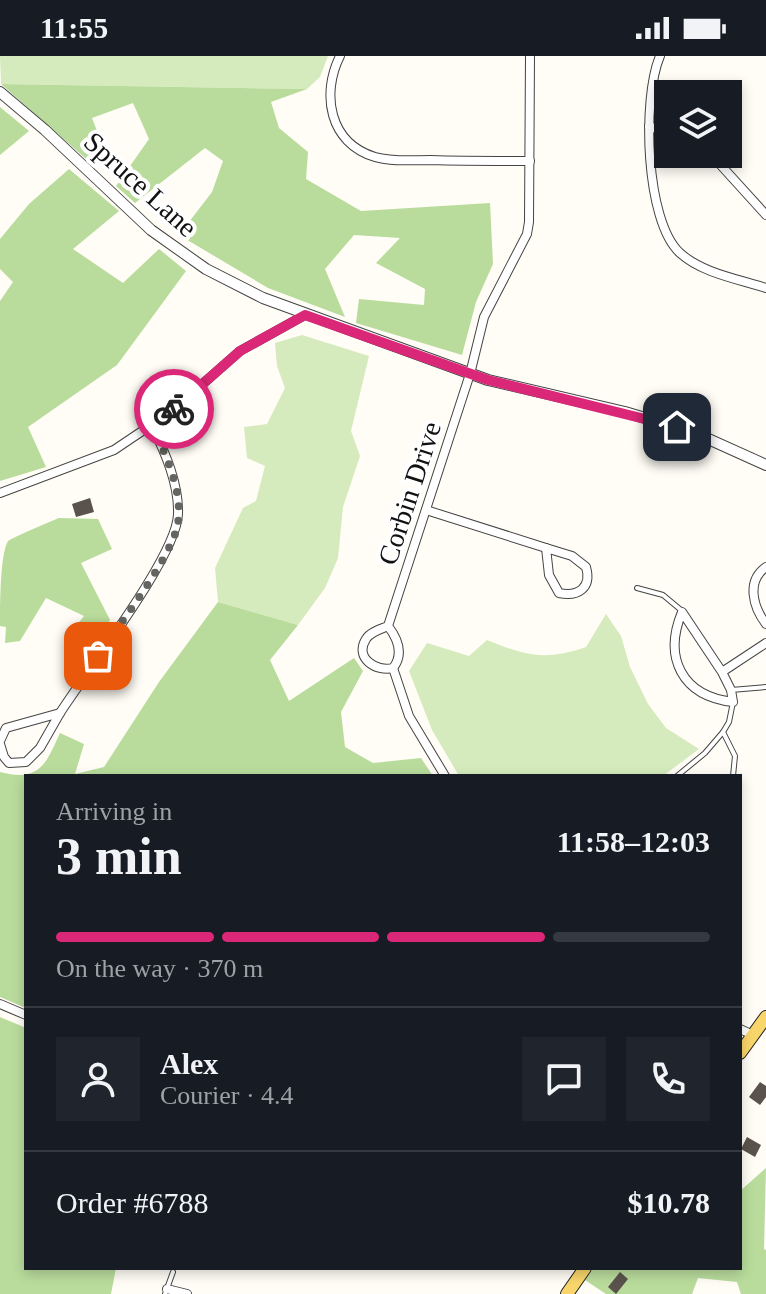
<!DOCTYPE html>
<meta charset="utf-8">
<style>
:root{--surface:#171b24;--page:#20242c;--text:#f1f3f6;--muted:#9ea1a6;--line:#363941;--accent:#db2777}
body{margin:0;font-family:Georgia,serif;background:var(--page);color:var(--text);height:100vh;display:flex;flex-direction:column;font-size:30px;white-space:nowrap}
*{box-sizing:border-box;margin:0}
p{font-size:26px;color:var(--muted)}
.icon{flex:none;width:44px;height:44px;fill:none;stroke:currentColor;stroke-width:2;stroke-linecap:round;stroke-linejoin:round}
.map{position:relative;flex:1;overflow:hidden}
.panel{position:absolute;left:24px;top:718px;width:718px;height:496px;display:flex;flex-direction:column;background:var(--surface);border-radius:0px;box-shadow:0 4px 12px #0003}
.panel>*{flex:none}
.fabs{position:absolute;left:654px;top:24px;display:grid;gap:16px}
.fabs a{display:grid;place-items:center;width:88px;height:88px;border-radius:0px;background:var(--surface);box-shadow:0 4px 12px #0003;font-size:40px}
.pin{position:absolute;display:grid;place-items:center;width:68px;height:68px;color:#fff;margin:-34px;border-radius:16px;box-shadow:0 4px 12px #0006}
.courier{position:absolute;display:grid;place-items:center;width:80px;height:80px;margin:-40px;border:6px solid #db2777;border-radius:50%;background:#fff;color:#222;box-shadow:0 2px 10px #0007}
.headline em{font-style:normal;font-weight:600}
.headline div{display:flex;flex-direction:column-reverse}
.headline{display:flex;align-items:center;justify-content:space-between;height:136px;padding:0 32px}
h1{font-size:52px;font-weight:600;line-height:60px}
.bar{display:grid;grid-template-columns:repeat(4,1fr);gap:12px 8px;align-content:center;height:96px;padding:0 32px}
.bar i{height:10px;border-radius:6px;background:var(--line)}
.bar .active{background:var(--accent)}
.bar p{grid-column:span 4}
.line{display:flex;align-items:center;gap:20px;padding:0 32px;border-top:2px solid var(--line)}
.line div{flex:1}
.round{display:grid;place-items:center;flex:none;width:84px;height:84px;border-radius:0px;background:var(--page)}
.status{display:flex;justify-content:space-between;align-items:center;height:56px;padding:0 40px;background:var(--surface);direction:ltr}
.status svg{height:22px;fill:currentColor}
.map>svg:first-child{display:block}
.green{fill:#d5ebbd}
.forest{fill:#b9dc9c}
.building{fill:#5a524d}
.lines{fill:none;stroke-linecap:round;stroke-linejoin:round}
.service-casing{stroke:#444;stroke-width:6}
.minor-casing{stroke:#444;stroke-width:10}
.tertiary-casing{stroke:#444;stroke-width:12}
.primary-casing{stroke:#222;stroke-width:14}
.service{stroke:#fff;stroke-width:4}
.minor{stroke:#fff;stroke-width:8}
.tertiary{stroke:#fff;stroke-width:10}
.primary{stroke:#f9d66b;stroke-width:12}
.done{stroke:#646461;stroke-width:8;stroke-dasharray:0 14.4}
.route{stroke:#db2777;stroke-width:10}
.labels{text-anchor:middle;stroke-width:8;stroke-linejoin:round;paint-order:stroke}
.street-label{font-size:28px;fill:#111;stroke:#fff}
</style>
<div class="status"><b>11:55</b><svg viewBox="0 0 49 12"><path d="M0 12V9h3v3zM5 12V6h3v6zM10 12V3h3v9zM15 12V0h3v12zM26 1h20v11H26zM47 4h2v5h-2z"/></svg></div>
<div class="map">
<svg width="766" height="1238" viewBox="0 0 766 1238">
<rect width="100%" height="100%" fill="#fffdf5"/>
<g class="green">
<path d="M0 0H328L320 21 307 33 1 28Z"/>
<path d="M302 279 369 300 351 375 360 400 343 451 338 502 325 532 298 569 218 546 215 512 243 452 256 445 265 410 247 402 244 371 267 368 285 332 277 310 275 287Z"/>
<path d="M606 558 621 580 630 611 648 648 666 672 699 693 663 720H459L432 674 409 615 427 587 469 600 487 584C526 600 545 605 586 591Z"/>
</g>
<g class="forest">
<path d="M1 28 307 33 271 46 279 72 308 96 306 123 361 155 490 147 493 208 476 246 462 299 356 267 359 243 424 249 425 233 376 207 400 182 354 179 325 213 345 261 268 232 179 179 212 136 223 105 205 92 135 147 116 130 149 83 133 47 92 62 105 96 93 109Z"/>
<path d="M0 51 29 75 0 99Z"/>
<path d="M69 113 119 155 73 193 123 227 159 193 186 215 117 309 28 371 46 411 0 425V245L13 226 0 213V183L29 148Z"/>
<path d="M59 462 98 463 112 493 81 507 110 564 86 600 66 582 84 560 46 542 20 585 5 587 6 571 0 570C0 550 0 498 8 485 14 481 49 466 59 462Z"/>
<path d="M218 546 298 569 270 604 289 645 354 602 363 615 341 656 345 691 373 707 421 702 433 720H26V952L0 941V716C39 726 45 710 60 677L84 688 75 718 104 711 159 626Z"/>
<path d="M0 961 26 972V1212H116L111 1238H0Z"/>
<path d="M766 1112 764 1193 766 1194V1238H741L737 1226 698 1222 692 1238H606L585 1224 594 1212H740V1135Z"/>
</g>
<g class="building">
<path d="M90 442 94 456 76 461 72 448Z"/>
<path d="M760 1026 766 1030V1041L760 1049 749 1041Z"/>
<path d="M747 1081 761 1089 755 1101 741 1093Z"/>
<path d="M620 1216 628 1223 616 1238 608 1231Z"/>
</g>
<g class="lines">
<g class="service-casing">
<g id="service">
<path d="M637 532 663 539 681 554"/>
<path d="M731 634 766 631"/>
<path d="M723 676 729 666 733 646"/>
<path d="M677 720 705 697 723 676 735 700 733 720"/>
<path d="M165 1238 173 1216"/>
</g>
</g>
<g class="minor-casing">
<g id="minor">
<path d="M340 0C321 38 329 87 375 101 392 106 413 104 431 104 464 105 497 105 530 105"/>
<path d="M660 0C642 42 645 165 680 197 702 217 738 223 766 232"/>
<path d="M649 70 668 78"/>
<path d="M708 98 717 105 766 159"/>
<path d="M0 437 114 394 172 355 240 295 305 259"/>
<path d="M426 454 546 492"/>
<path d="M546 492 572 500 586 511C592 532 578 541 559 537L549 519Z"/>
<path d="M766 511C746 525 753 551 766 568"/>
<path d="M388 570C381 573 370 576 366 583 354 602 376 616 393 612 404 598 398 583 388 570L470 318 484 261 527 178 529 166 530 0"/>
<path d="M393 612 409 660 445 720"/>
<path d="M722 616 731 634 733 646C682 640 663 602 682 556L722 616 766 587"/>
<path d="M60 657C86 616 177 500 178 458 179 428 165 396 152 370"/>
<path d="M0 685 6 672 60 657 40 692 26 706 9 707 4 701 0 688"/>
<path d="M0 948 26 959"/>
<path d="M740 973 753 979"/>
<path d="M167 1233 187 1238"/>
</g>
</g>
<g class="tertiary-casing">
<path id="tertiary" d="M0 36 45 74 151 174 206 213 263 242 488 324 625 356 695 377 766 409"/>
</g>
<g class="primary-casing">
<g id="primary">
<path d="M740 997 766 961"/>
<path d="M567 1238 585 1212"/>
</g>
</g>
<use href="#service" class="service"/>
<use href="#minor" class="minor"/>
<use href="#tertiary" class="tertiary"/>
<use href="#primary" class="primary"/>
</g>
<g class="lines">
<path class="done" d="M98 600C120 568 167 507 177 472 185 439 166 399 152 370L174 353"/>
<path class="route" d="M174 353 240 295 305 259 488 324 677 371"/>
</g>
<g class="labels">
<g class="street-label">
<text transform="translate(141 128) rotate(42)" y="10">Spruce Lane</text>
<text transform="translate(409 437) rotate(-72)" y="10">Corbin Drive</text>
</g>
</g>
</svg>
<div class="fabs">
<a><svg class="icon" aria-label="layers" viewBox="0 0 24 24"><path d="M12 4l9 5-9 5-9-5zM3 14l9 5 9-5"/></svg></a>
</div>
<div class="pin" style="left:98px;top:600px;background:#ea580c"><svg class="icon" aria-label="bag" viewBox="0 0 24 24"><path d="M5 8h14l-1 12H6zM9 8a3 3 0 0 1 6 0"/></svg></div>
<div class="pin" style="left:677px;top:371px;background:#1f2937"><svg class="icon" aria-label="home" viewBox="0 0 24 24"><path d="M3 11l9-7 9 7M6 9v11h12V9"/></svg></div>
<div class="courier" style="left:174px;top:353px"><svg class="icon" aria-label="bike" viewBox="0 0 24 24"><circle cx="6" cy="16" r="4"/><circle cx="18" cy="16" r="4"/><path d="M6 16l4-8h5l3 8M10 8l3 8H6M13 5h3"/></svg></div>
<section class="panel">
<div class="headline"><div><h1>3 min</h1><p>Arriving in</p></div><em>11:58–12:03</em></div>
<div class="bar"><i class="active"></i><i class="active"></i><i class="active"></i><i></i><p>On the way · 370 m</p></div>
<div class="line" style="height:144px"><a class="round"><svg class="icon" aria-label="person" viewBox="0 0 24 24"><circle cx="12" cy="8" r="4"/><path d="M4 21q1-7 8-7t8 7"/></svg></a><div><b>Alex</b><p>Courier · 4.4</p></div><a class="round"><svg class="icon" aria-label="chat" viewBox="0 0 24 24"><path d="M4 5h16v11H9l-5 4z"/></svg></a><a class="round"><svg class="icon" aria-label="phone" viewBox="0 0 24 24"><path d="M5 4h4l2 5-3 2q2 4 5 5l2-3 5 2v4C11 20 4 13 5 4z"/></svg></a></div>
<div class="line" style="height:104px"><div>Order #6788</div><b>$10.78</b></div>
</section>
</div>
